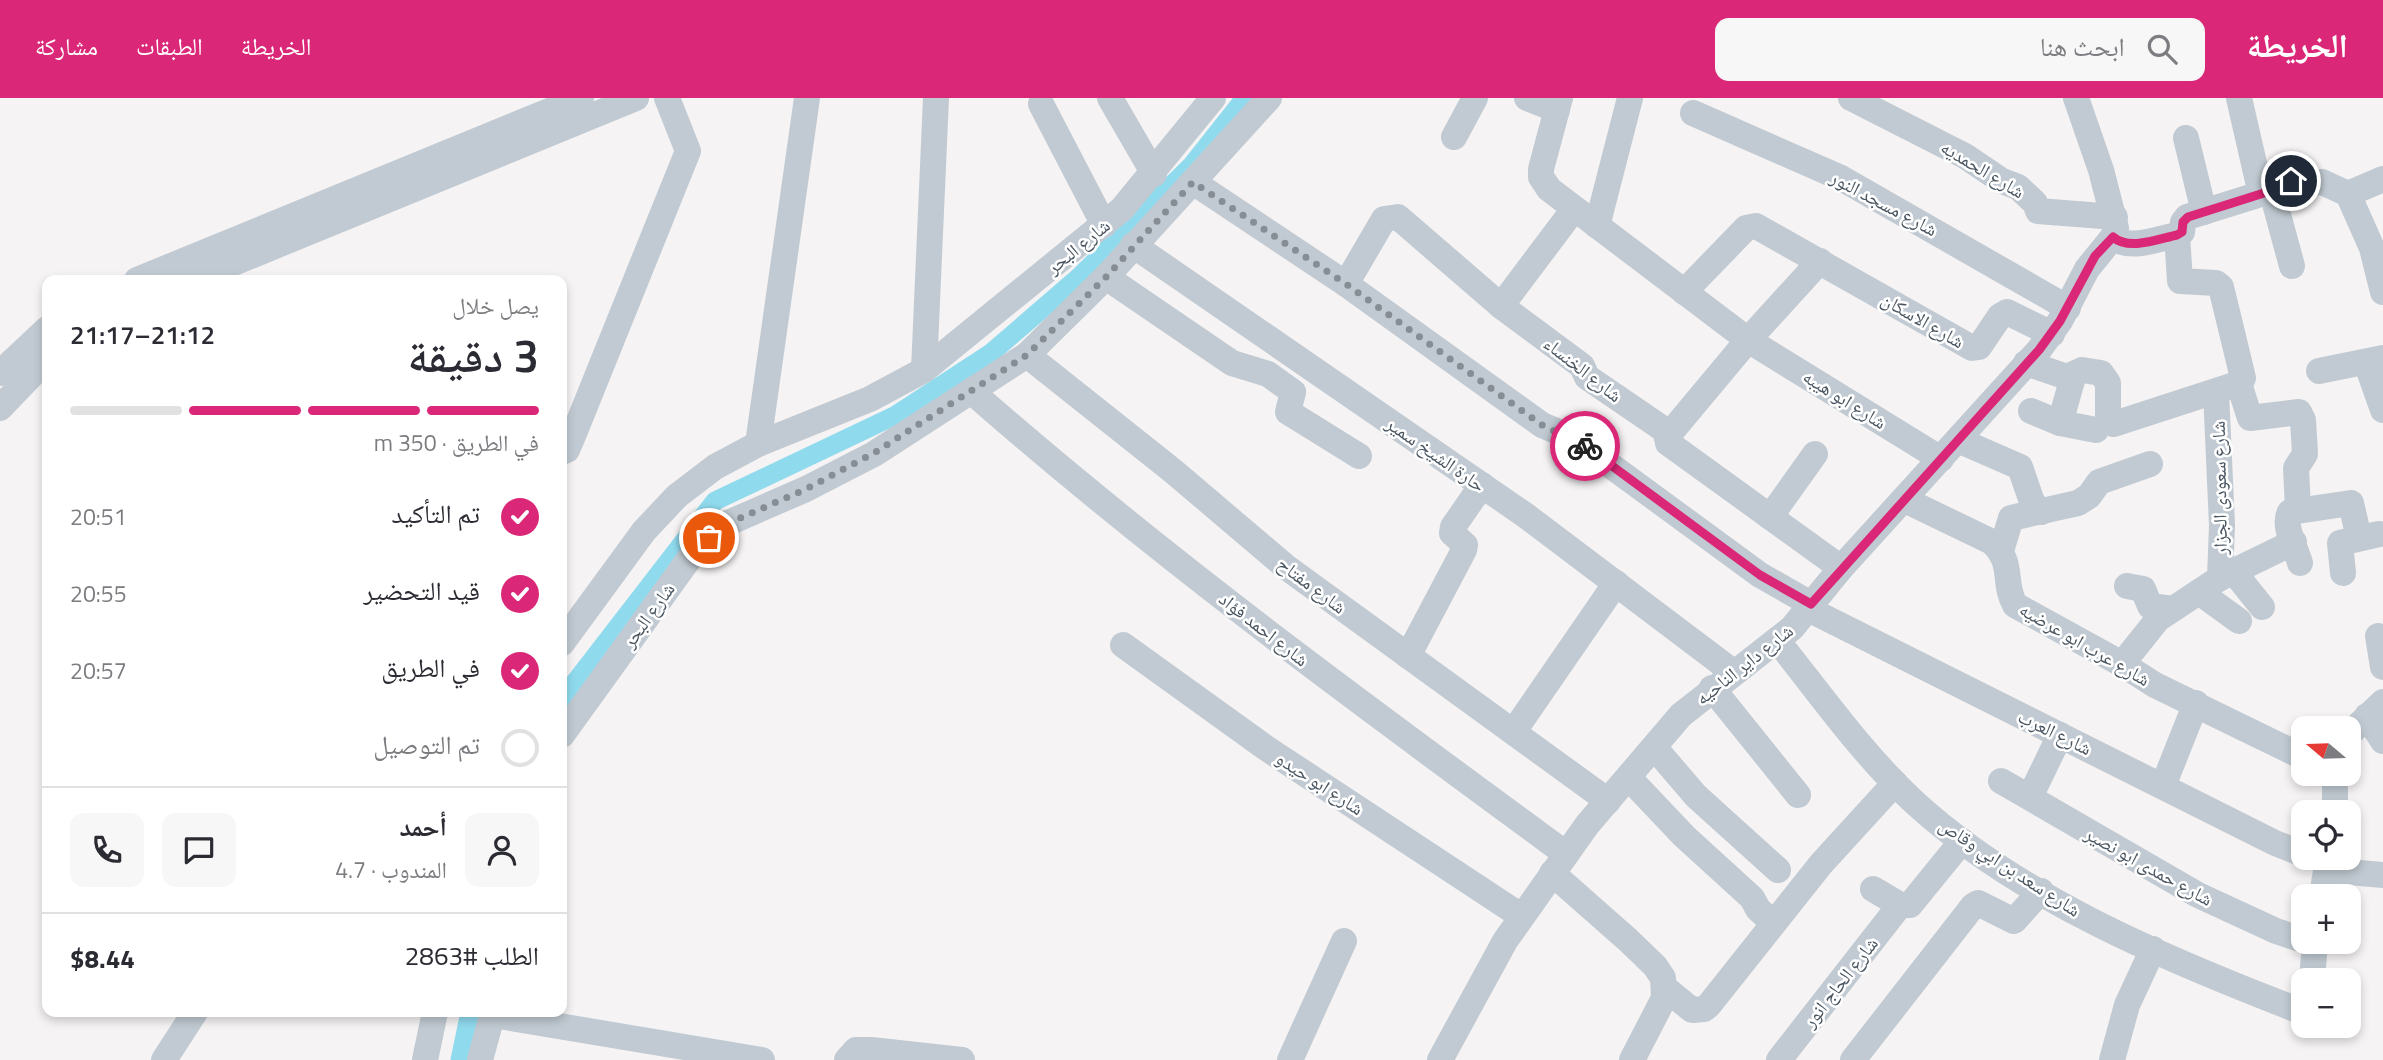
<!DOCTYPE html>
<html lang="ar">
<meta charset="utf-8">
<style>
:root{--surface:#fff;--page:#f7f7f7;--text:#2b2b33;--muted:#7c7c81;--line:#e1e1e2;--accent:#db2777}
body{margin:0;font-family:"Titillium Web","Noto Naskh Arabic",sans-serif;background:var(--page);color:var(--text);direction:rtl;height:100vh;display:flex;flex-direction:column;font-size:26px;white-space:nowrap}
*{box-sizing:border-box;margin:0}
p{font-size:23px;color:var(--muted)}
.icon{flex:none;width:38px;height:38px;fill:none;stroke:currentColor;stroke-width:2;stroke-linecap:round;stroke-linejoin:round}
.map{position:relative;flex:1;overflow:hidden;direction:ltr}
.drawer{position:absolute;left:42px;top:177px;width:525px;height:742px;display:flex;flex-direction:column;background:var(--surface);border-radius:14px;box-shadow:0 4px 10px #0003;direction:rtl}
.drawer>*{flex:none}
.needle{width:46px;rotate:289deg}
.buttons{position:absolute;left:2291px;top:618px;display:grid;gap:14px}
.buttons a{display:grid;place-items:center;width:70px;height:70px;border-radius:14px;background:var(--surface);box-shadow:0 4px 10px #0003;font-size:35px}
.pin{position:absolute;display:grid;place-items:center;width:60px;height:60px;color:#fff;margin:-30px;border:4px solid #fff;border-radius:50%;box-shadow:0 2px 7px #0007}
.courier{position:absolute;display:grid;place-items:center;width:70px;height:70px;margin:-35px;border:5px solid #db2777;border-radius:50%;background:#fff;color:#222;box-shadow:0 2px 9px #0007}
.head em{font-style:normal;font-weight:600}
.head div{display:flex;flex-direction:column-reverse}
.head{display:flex;align-items:center;justify-content:space-between;height:119px;padding:0 28px}
h1{font-size:46px;font-weight:600;line-height:52px}
.bar{display:grid;grid-template-columns:repeat(4,1fr);gap:10px 7px;align-content:center;height:84px;padding:0 28px}
.bar i{height:9px;border-radius:5px;background:var(--line)}
.bar .on{background:var(--accent)}
.bar p{grid-column:span 4}
.line{display:flex;align-items:center;gap:18px;padding:0 28px;border-top:2px solid var(--line)}
.line div{flex:1}
.round{display:grid;place-items:center;flex:none;width:74px;height:74px;border-radius:14px;background:var(--page)}
ol{padding:0 28px;list-style:none}
li{display:flex;align-items:center;gap:21px;height:77px}
li p{margin-inline-start:auto}
li .icon{padding:7px;border-radius:50%;background:var(--accent);color:#fff;stroke-width:4}
li:last-child{color:var(--muted)}
li i{width:38px;height:38px;border:4px solid var(--line);border-radius:50%}
header{display:flex;align-items:center;gap:42px;box-sizing:border-box;height:98px;padding:0 35px;background:var(--accent);color:#fff}
header strong{font-size:33px}
nav{display:flex;gap:38px;margin-inline-start:auto;font-size:24px}
.search{width:490px;height:63px;background:var(--page);display:flex;align-items:center;gap:18px;box-sizing:border-box;padding:0 24px;border-radius:14px;color:var(--muted);font-size:26px}
.map>svg:first-child{display:block}
.lines{fill:none;stroke-linecap:round;stroke-linejoin:round}
.canal{stroke:#90daee;stroke-width:19}
.minor{stroke:#c1cad2;stroke-width:26}
.done{stroke:#868d94;stroke-width:7;stroke-dasharray:0 12.6}
.route{stroke:#db2777;stroke-width:9}
.labels{text-anchor:middle;stroke-width:5;stroke-linejoin:round;paint-order:stroke}
.street-label{font-size:19px;fill:#4a5661;stroke:#fff}
</style>
<header>
<strong>الخريطة</strong>
<div class="search"><svg class="icon" aria-label="search" viewBox="0 0 24 24"><circle cx="10" cy="10" r="6"/><path d="M15 15l6 6"/></svg>ابحث هنا</div>
<nav><a>الخريطة</a><a>الطبقات</a><a>مشاركة</a></nav>
</header>
<div class="map">
<svg width="2383" height="962" viewBox="0 0 2383 962">
<rect width="100%" height="100%" fill="#f5f3f3"/>
<g class="lines">
<g class="canal">
<path d="M562 601 715 403 896 317 991 255 1079 179 1192 67 1245 0"/>
<path d="M460 962 470 914"/>
</g>
<g class="minor">
<path d="M1110 0 1154 76"/>
<path d="M1527 0 1557 12"/>
<path d="M1560 0 1541 71V79L1549 91 1748 242 1941 361"/>
<path d="M1851 0 1965 58 2002 83 2018 89 2035 105 2038 113 2115 119"/>
<path d="M2239 0 2261 96"/>
<path d="M1041 6 1104 127"/>
<path d="M1693 15 1841 80 2068 210"/>
<path d="M1454 39 1475 0"/>
<path d="M2186 40 2204 114"/>
<path d="M1193 84 1346 186 1542 327 1573 340 1760 477 1811 506"/>
<path d="M2270 87 2292 168"/>
<path d="M2348 96 2372 150 2383 194"/>
<path d="M1597 128 1630 0"/>
<path d="M2177 137 2182 134 2183 124 2187 119 2264 95 2273 86 2322 84 2348 96 2383 81"/>
<path d="M2177 137 2180 183 2216 185 2221 189 2243 280 2238 289"/>
<path d="M2113 139C2129 153 2157 141 2177 137"/>
<path d="M1133 147 1525 417 1733 574"/>
<path d="M1106 179 1232 265 1268 276 1293 294 1288 314 1359 358"/>
<path d="M137 182 581 0"/>
<path d="M192 182 636 0"/>
<path d="M1346 186 1384 121 1398 119 1501 208 1582 268 1587 279 1666 333 1668 345 1841 470"/>
<path d="M1684 194 1746 130 1756 128 1972 250 1979 249 2000 218 2007 214 2052 236"/>
<path d="M1501 208 1574 111"/>
<path d="M1027 257 1173 373 1286 469 1608 703"/>
<path d="M2366 264 2383 312"/>
<path d="M2026 265 2067 279 2082 272 2101 275 2108 285V320L2114 326 2234 287 2241 292 2250 320 2299 314 2303 322 2305 356 2296 370 2298 411"/>
<path d="M924 272 936 0"/>
<path d="M2319 273 2383 260"/>
<path d="M0 275 47 231"/>
<path d="M971 293C1160 459 1363 607 1566 756"/>
<path d="M0 310 47 261"/>
<path d="M2031 313 2060 325 2096 332"/>
<path d="M2060 325 2073 279"/>
<path d="M1667 339 1748 242 1820 163"/>
<path d="M1958 342 2020 369 2032 404 2041 414"/>
<path d="M758 346 807 0"/>
<path d="M562 354 567 352 573 338 688 53 667 0"/>
<path d="M1905 402 1992 444C2015 466 2002 484 2015 507L2122 566 2155 587 2303 659"/>
<path d="M1770 419 1815 356"/>
<path d="M2001 453 2011 420 2078 405 2089 398 2099 384 2150 366"/>
<path d="M2300 465C2296 450 2282 427 2290 414L2351 405 2359 440"/>
<path d="M2234 474 2262 509"/>
<path d="M2343 475 2340 445 2379 436"/>
<path d="M2220 480 2294 444"/>
<path d="M2127 488 2143 491 2150 508 2173 511"/>
<path d="M2199 494 2239 523"/>
<path d="M1808 511 2275 745 2303 756"/>
<path d="M2378 538 2383 569"/>
<path d="M1777 542C1821 597 1862 656 1914 704 2020 801 2170 863 2303 914"/>
<path d="M562 545 644 433 677 398 715 369 758 346 870 301 924 272 1122 111 1213 0"/>
<path d="M1123 547 1266 650 1521 818"/>
<path d="M1408 558 1464 452 1465 447 1452 435 1453 429 1482 387"/>
<path d="M2122 566 2158 521 2220 480 2222 427 2216 294"/>
<path d="M1712 590 1798 697"/>
<path d="M2367 618 2383 643"/>
<path d="M1514 633 1616 485"/>
<path d="M562 637 689 461 728 425 806 391 874 356 1027 257 1106 179 1269 0"/>
<path d="M2348 637 2383 604"/>
<path d="M1654 649 1696 698 1778 772"/>
<path d="M1629 680 1684 738 1752 800 1758 811 1773 825"/>
<path d="M2001 683 2198 797 2276 833 2303 842"/>
<path d="M2163 688 2196 605"/>
<path d="M2030 699 2060 637"/>
<path d="M2335 714V676"/>
<path d="M2326 772 2383 777"/>
<path d="M1552 775 1628 842 1655 868 1663 880 1664 900 1632 962"/>
<path d="M1873 791 1900 807H1910L1962 743"/>
<path d="M2322 798 2328 760"/>
<path d="M2312 882 2315 844"/>
<path d="M1665 890 1692 912 1704 911 1709 907 1821 766 1895 685"/>
<path d="M493 917 762 962"/>
<path d="M164 962 195 914"/>
<path d="M425 962 435 914"/>
<path d="M480 962 493 914"/>
<path d="M847 962 856 952H871L962 962"/>
<path d="M1290 962 1344 843"/>
<path d="M1440 962 1505 843 1587 727 1681 617 1792 530 1841 470 2039 252 2060 223 2087 171 2113 139 2116 130 2101 72 2076 0"/>
<path d="M1779 962 1900 807"/>
<path d="M1853 962 1973 808 1978 805 2014 823 2041 793"/>
<path d="M2112 962 2127 907 2153 851"/>
</g>
</g>
<g class="lines">
<path class="done" d="M709 440 729 425 806 391 874 355 1027 257 1106 179 1193 84 1346 186 1542 327 1585 348"/>
<path class="route" d="M1585 348 1760 477 1811 506 2039 252 2060 223 2095 158 2113 139C2129 153 2158 141 2177 137L2182 134 2183 124 2188 119 2264 95 2270 87 2291 83"/>
</g>
<g class="labels">
<g class="street-label">
<text transform="translate(1983 71) rotate(31)" y="7">شارع الحمديه</text>
<text transform="translate(1884 105) rotate(28)" y="7">شارع مسجد النور</text>
<text transform="translate(1078 148) rotate(-39)" y="7">شارع البحر</text>
<text transform="translate(1923 222) rotate(30)" y="7">شارع الاسكان</text>
<text transform="translate(1583 271) rotate(38)" y="7">شارع الخنساء</text>
<text transform="translate(1845 301) rotate(32)" y="7">شارع ابو هيبه</text>
<text transform="translate(1436 356) rotate(35)" y="7">حارة الشيخ سمير</text>
<text transform="translate(2219 390) rotate(-91)" y="7">شارع سعودى الجزار</text>
<text transform="translate(1312 487) rotate(37)" y="7">شارع مفتاح</text>
<text transform="translate(648 517) rotate(-54)" y="7">شارع البحر</text>
<text transform="translate(1264 531) rotate(38)" y="7">شارع احمد فؤاد</text>
<text transform="translate(2085 546) rotate(30)" y="7">شارع عرب ابو عرضيه</text>
<text transform="translate(1744 566) rotate(-38)" y="7">شارع داير الناحيه</text>
<text transform="translate(2055 634) rotate(26)" y="7">شارع العرب</text>
<text transform="translate(1320 685) rotate(33)" y="7">شارع ابو حيدو</text>
<text transform="translate(2149 768) rotate(29)" y="7">شارع حمدى ابو نصير</text>
<text transform="translate(2010 769) rotate(33)" y="7">شارع سعد بن ابي وقاص</text>
<text transform="translate(1840 884) rotate(-52)" y="7">شارع الحاج انور</text>
</g>
</g>
</svg>
<div class="buttons">
<a><svg class="needle" viewBox="-14 -14 28 28"><path d="M0-13l5 13h-10z" fill="#e53935"/><path d="M0 13l5-13h-10z" fill="#7c7c81"/></svg></a>
<a><svg class="icon" aria-label="locate" viewBox="0 0 24 24"><circle cx="12" cy="12" r="6"/><path d="M12 2v4M12 18v4M2 12h4M18 12h4"/></svg></a>
<a>+</a>
<a>−</a>
</div>
<div class="pin" style="left:709px;top:440px;background:#ea580c"><svg class="icon" aria-label="bag" viewBox="0 0 24 24"><path d="M5 8h14l-1 12H6zM9 8a3 3 0 0 1 6 0"/></svg></div>
<div class="pin" style="left:2291px;top:83px;background:#1f2937"><svg class="icon" aria-label="home" viewBox="0 0 24 24"><path d="M3 11l9-7 9 7M6 9v11h12V9"/></svg></div>
<div class="courier" style="left:1585px;top:348px"><svg class="icon" aria-label="bike" viewBox="0 0 24 24"><circle cx="6" cy="16" r="4"/><circle cx="18" cy="16" r="4"/><path d="M6 16l4-8h5l3 8M10 8l3 8H6M13 5h3"/></svg></div>
<section class="drawer">
<div class="head"><div><h1>3 دقيقة</h1><p>يصل خلال</p></div><em>21:12–21:17</em></div>
<div class="bar"><i class="on"></i><i class="on"></i><i class="on"></i><i></i><p>في الطريق · 350 m</p></div>
<ol>
<li><svg class="icon" aria-label="check" viewBox="0 0 24 24"><path d="M5 12l5 5 9-10"/></svg>تم التأكيد<p>20:51</p></li>
<li><svg class="icon" aria-label="check" viewBox="0 0 24 24"><path d="M5 12l5 5 9-10"/></svg>قيد التحضير<p>20:55</p></li>
<li><svg class="icon" aria-label="check" viewBox="0 0 24 24"><path d="M5 12l5 5 9-10"/></svg>في الطريق<p>20:57</p></li>
<li><i></i>تم التوصيل</li>
</ol>
<div class="line" style="height:126px"><a class="round"><svg class="icon" aria-label="person" viewBox="0 0 24 24"><circle cx="12" cy="8" r="4"/><path d="M4 21q1-7 8-7t8 7"/></svg></a><div><b>أحمد</b><p>المندوب · 4.7</p></div><a class="round"><svg class="icon" aria-label="chat" viewBox="0 0 24 24"><path d="M4 5h16v11H9l-5 4z"/></svg></a><a class="round"><svg class="icon" aria-label="phone" viewBox="0 0 24 24"><path d="M5 4h4l2 5-3 2q2 4 5 5l2-3 5 2v4C11 20 4 13 5 4z"/></svg></a></div>
<div class="line" style="height:91px"><div>الطلب #2863</div><b>$8.44</b></div>
</section>
</div>
